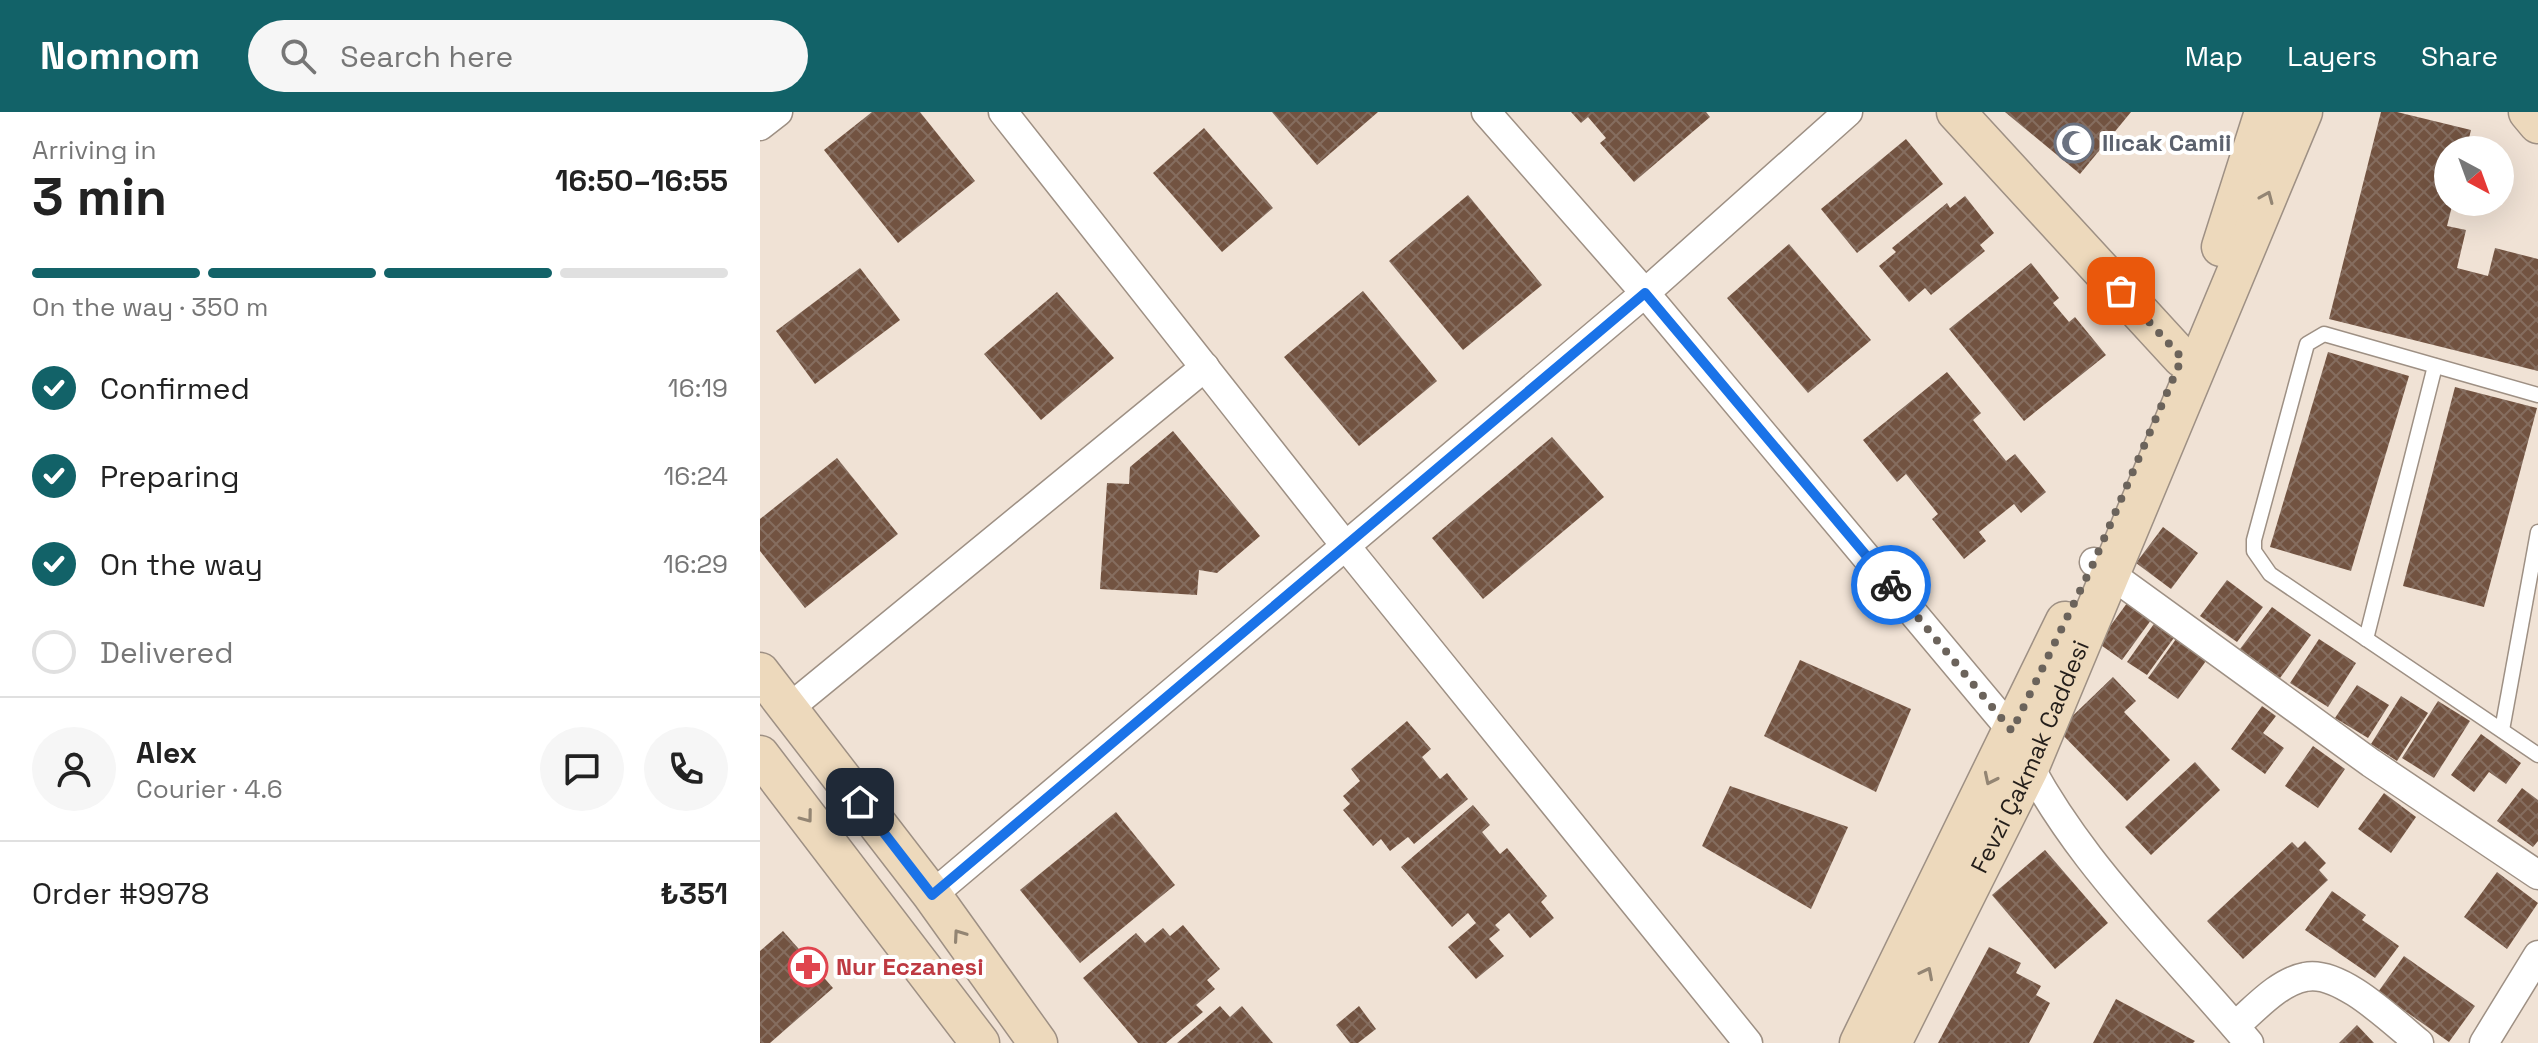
<!DOCTYPE html>
<meta charset="utf-8">
<style>
:root{--surface:#fff;--page:#f6f6f6;--text:#222;--muted:#767676;--line:#e0e0e0;--accent:#126268}
body{margin:0;font-family:"Space Grotesk",sans-serif;background:var(--page);color:var(--text);height:100vh;display:flex;flex-direction:column;font-size:30px;white-space:nowrap}
*{box-sizing:border-box;margin:0}
p{font-size:26px;color:var(--muted)}
.icon{flex:none;width:44px;height:44px;fill:none;stroke:currentColor;stroke-width:2;stroke-linecap:round;stroke-linejoin:round}
.map{position:relative;flex:1;overflow:hidden}
.drawer{display:flex;flex-direction:column;background:var(--surface);width:760px}
.drawer>*{flex:none}
.needle{width:52px;rotate:139deg}
.buttons{position:absolute;left:1674px;top:24px;display:grid;gap:16px}
.buttons a{display:grid;place-items:center;width:80px;height:80px;border-radius:50%;background:var(--surface);box-shadow:0 8px 32px #0002;font-size:40px}
.pin{position:absolute;display:grid;place-items:center;width:68px;height:68px;color:#fff;margin:-34px;border-radius:16px;box-shadow:0 4px 12px #0006}
.courier{position:absolute;display:grid;place-items:center;width:80px;height:80px;margin:-40px;border:6px solid #1a73e8;border-radius:50%;background:#fff;color:#222;box-shadow:0 2px 10px #0007}
.headline em{font-style:normal;font-weight:800}
.headline div{display:flex;flex-direction:column-reverse}
.headline{display:flex;align-items:center;justify-content:space-between;height:136px;padding:0 32px}
h1{font-size:52px;font-weight:800;line-height:60px}
.bar{display:grid;grid-template-columns:repeat(4,1fr);gap:12px 8px;align-content:center;height:96px;padding:0 32px}
.bar i{height:10px;border-radius:6px;background:var(--line)}
.bar .on{background:var(--accent)}
.bar p{grid-column:span 4}
.line{display:flex;align-items:center;gap:20px;padding:0 32px;border-top:2px solid var(--line)}
.line div{flex:1}
.round{display:grid;place-items:center;flex:none;width:84px;height:84px;border-radius:42px;background:var(--page)}
ol{padding:0 32px;list-style:none}
li{display:flex;align-items:center;gap:24px;height:88px}
li p{margin-inline-start:auto}
li .icon{padding:8px;border-radius:50%;background:var(--accent);color:#fff;stroke-width:4}
li:last-child{color:var(--muted)}
li i{width:44px;height:44px;border:4px solid var(--line);border-radius:50%}
header{display:flex;align-items:center;gap:48px;box-sizing:border-box;height:112px;padding:0 40px;background:var(--accent);color:#fff}
header strong{font-size:38px}
nav{display:flex;gap:44px;margin-inline-start:auto;font-size:28px}
.search{width:560px;height:72px;background:var(--page);display:flex;align-items:center;gap:20px;box-sizing:border-box;padding:0 28px;border-radius:44px;color:var(--muted);font-size:30px}
main{display:flex;flex:1;min-height:0}
.map>svg:first-child{display:block}
.building{fill:url(#building-cross-hatch)}
.lines{fill:none;stroke-linecap:round;stroke-linejoin:round}
.lane-casing{stroke:#9e9084;stroke-width:17}
.street-casing{stroke:#9e9084;stroke-width:31}
.secondary-casing{stroke:#9e9084;stroke-width:41}
.lane{stroke:#fff;stroke-width:14}
.street{stroke:#fff;stroke-width:28}
.secondary{stroke:#edd9bc;stroke-width:38}
.oneway{stroke:#938573}
.done{stroke:#6b635b;stroke-width:8;stroke-dasharray:0 14.4}
.route{stroke:#1a73e8;stroke-width:10}
.labels{text-anchor:middle;stroke-width:8;stroke-linejoin:round;paint-order:stroke}
.worship-label{font-size:24px;font-weight:bold;fill:#5b616d;stroke:#fff;text-anchor:start}
.street-label{font-size:24px;fill:#241e1a;stroke:#fff}
.health-label{font-size:24px;font-weight:bold;fill:#be3a42;stroke:#fff;text-anchor:start}
</style>
<header>
<strong>Nomnom</strong>
<div class="search"><svg class="icon" aria-label="search" viewBox="0 0 24 24"><circle cx="10" cy="10" r="6"/><path d="M15 15l6 6"/></svg>Search here</div>
<nav><a>Map</a><a>Layers</a><a>Share</a></nav>
</header>
<main>
<section class="drawer">
<div class="headline"><div><h1>3 min</h1><p>Arriving in</p></div><em>16:50–16:55</em></div>
<div class="bar"><i class="on"></i><i class="on"></i><i class="on"></i><i></i><p>On the way · 350 m</p></div>
<ol>
<li><svg class="icon" aria-label="check" viewBox="0 0 24 24"><path d="M5 12l5 5 9-10"/></svg>Confirmed<p>16:19</p></li>
<li><svg class="icon" aria-label="check" viewBox="0 0 24 24"><path d="M5 12l5 5 9-10"/></svg>Preparing<p>16:24</p></li>
<li><svg class="icon" aria-label="check" viewBox="0 0 24 24"><path d="M5 12l5 5 9-10"/></svg>On the way<p>16:29</p></li>
<li><i></i>Delivered</li>
</ol>
<div class="line" style="height:144px"><a class="round"><svg class="icon" aria-label="person" viewBox="0 0 24 24"><circle cx="12" cy="8" r="4"/><path d="M4 21q1-7 8-7t8 7"/></svg></a><div><b>Alex</b><p>Courier · 4.6</p></div><a class="round"><svg class="icon" aria-label="chat" viewBox="0 0 24 24"><path d="M4 5h16v11H9l-5 4z"/></svg></a><a class="round"><svg class="icon" aria-label="phone" viewBox="0 0 24 24"><path d="M5 4h4l2 5-3 2q2 4 5 5l2-3 5 2v4C11 20 4 13 5 4z"/></svg></a></div>
<div class="line" style="height:104px"><div>Order #9978</div><b>₺351</b></div>
</section>
<div class="map">
<svg width="1778" height="931" viewBox="0 0 1778 931">
<defs>
<pattern id="building-cross-hatch" width="8" height="8" patternUnits="userSpaceOnUse" patternTransform="scale(2)"><rect width="8" height="8" fill="#725341"/><path d="M0 0l8 8M0 8l8-8" fill="none" stroke="#856d5f"/></pattern>
</defs>
<rect width="100%" height="100%" fill="#f0e2d5"/>
<g class="building">
<path d="M112 0H160L215 69 138 131 64 38Z"/>
<path d="M512 0H618L557 53Z"/>
<path d="M811 0H946L950 5 874 70 840 31 846 26 828 5 821 11Z"/>
<path d="M1245 0H1371L1320 62Z"/>
<path d="M1621 0H1637L1711 18 1706 38H1688V90H1693L1687 114 1706 118 1697 156 1728 164 1735 136 1778 147V259L1569 207Z"/>
<path d="M444 16 513 96 462 140 393 61Z"/>
<path d="M1146 27 1183 72 1097 141 1061 97Z"/>
<path d="M708 83 782 173 703 238 629 149Z"/>
<path d="M1205 84 1234 121 1220 133 1225 139 1171 183 1165 176 1149 190 1119 154 1136 140 1132 136 1187 91 1190 96Z"/>
<path d="M1029 132 1111 228 1048 281 967 186Z"/>
<path d="M1271 151 1299 186 1293 191 1309 210 1315 205 1346 243 1264 309 1189 217Z"/>
<path d="M100 156 140 208 55 272 16 219Z"/>
<path d="M603 179 677 269 599 334 524 245Z"/>
<path d="M297 180 354 246 281 308 224 242Z"/>
<path d="M1568 240 1649 264 1591 459 1510 435Z"/>
<path d="M1187 260 1221 301 1213 308 1246 349 1255 342 1286 380 1261 401 1254 392 1219 420 1226 429 1204 447 1172 407 1178 402 1146 362 1137 370 1103 328Z"/>
<path d="M1695 275 1777 296 1724 495 1643 474Z"/>
<path d="M413 319 500 424 457 461 439 458 437 483 340 477 347 371 369 372 370 355Z"/>
<path d="M792 325 844 385 723 487 672 426Z"/>
<path d="M77 346 138 422 45 496 0 439V407Z"/>
<path d="M1403 415 1438 441 1411 477 1376 451Z"/>
<path d="M1467 468 1503 495 1477 530 1440 504Z"/>
<path d="M1370 487 1394 504 1362 548 1338 531Z"/>
<path d="M1512 495 1551 523 1520 566 1480 537Z"/>
<path d="M1396 509 1416 523 1387 563 1367 550Z"/>
<path d="M1416 527 1446 549 1418 587 1388 566Z"/>
<path d="M1559 527 1596 551 1568 595 1530 571Z"/>
<path d="M1040 548 1151 597 1116 680 1004 624Z"/>
<path d="M1353 565 1376 589 1364 600 1410 648 1367 689 1298 618Z"/>
<path d="M1597 573 1629 593 1608 626 1575 606Z"/>
<path d="M1641 584 1668 601 1637 649 1611 632Z"/>
<path d="M1678 589 1710 609 1674 666 1642 646Z"/>
<path d="M1502 594 1516 604 1503 621 1524 636 1505 662 1471 637Z"/>
<path d="M647 609 671 637 662 645 680 667 687 661 708 687 654 732 648 725 630 739 621 727 613 734 583 698 590 692 583 684 600 669 591 657Z"/>
<path d="M1721 622 1761 651 1746 672 1729 660 1714 680 1691 663Z"/>
<path d="M1553 634 1585 657 1558 696 1525 674Z"/>
<path d="M1435 650 1460 678 1391 743 1365 715Z"/>
<path d="M970 674 1088 715 1051 797 942 734Z"/>
<path d="M1762 676 1778 688V729L1773 735 1737 709Z"/>
<path d="M1624 681 1656 705 1631 741 1598 717Z"/>
<path d="M713 693 730 713 722 720 740 742 747 736 787 784 781 790 794 806 770 826 749 801 735 813 740 818 729 827 744 844 716 867 688 835 716 811 708 801 692 815 641 755Z"/>
<path d="M356 700 415 773 320 851 260 778Z"/>
<path d="M1545 729 1566 751 1559 758 1568 768 1483 847 1447 809 1532 730 1538 736Z"/>
<path d="M1285 738 1348 811 1295 857 1232 783Z"/>
<path d="M1737 760 1778 791 1747 837 1704 805Z"/>
<path d="M1572 779 1606 803 1602 808 1639 834 1615 866 1545 818Z"/>
<path d="M423 813 460 857 447 868 455 877 436 893 443 900 406 931H378L323 866 376 821 385 831 403 816 410 824Z"/>
<path d="M23 819 73 876 10 931H0V839Z"/>
<path d="M1229 835 1261 851 1256 861 1281 874 1276 883 1290 891 1269 931H1178Z"/>
<path d="M1644 844 1715 894 1689 930 1618 880Z"/>
<path d="M1356 887 1435 929 1433 931H1333Z"/>
<path d="M460 894 470 905 482 894 513 931H417Z"/>
<path d="M599 894 616 917 598 931H590L576 913Z"/>
<path d="M1597 913 1614 931H1579Z"/>
</g>
<g class="lines">
<g class="lane-casing">
<g id="lane">
<path d="M1778 283 1564 222 1547 232 1494 428V439L1510 462 1778 643"/>
<path d="M1606 527 1675 254"/>
<path d="M1742 618 1778 420"/>
</g>
</g>
<g class="street-casing">
<g id="street">
<path d="M243 0 584 432 988 931"/>
<path d="M726 0 885 181 1252 619C1305 739 1405 831 1489 931"/>
<path d="M0 14 18 0"/>
<path d="M1334 450 1611 651 1778 763"/>
<path d="M28 597 445 255"/>
<path d="M172 783 885 181 1088 0"/>
<path d="M1475 914C1494 898 1518 870 1545 865 1580 857 1633 910 1659 931"/>
<path d="M1724 931 1778 843"/>
</g>
</g>
<g class="secondary-casing">
<g id="secondary">
<path d="M1196 0 1422 246"/>
<path d="M1768 0 1778 12"/>
<path d="M1461 135 1504 0"/>
<path d="M0 560 172 783 278 931"/>
<path d="M0 643 220 931"/>
<path d="M1099 931 1305 509"/>
<path id="s1" d="M1132 931 1269 657 1543 0"/>
</g>
</g>
<use href="#lane" class="lane"/>
<use href="#street" class="street"/>
<use href="#secondary" class="secondary"/>
</g>
<defs><path id="oneway-chevron" d="M-2-3.5L2.5 0L-2 3.5" fill="none" stroke-width="1.6" stroke-linecap="round" stroke-linejoin="round" transform="scale(2)"/></defs>
<g class="oneway">
<use href="#oneway-chevron" transform="translate(1507 85) rotate(-67)"/>
<use href="#oneway-chevron" transform="translate(1230 667) rotate(116)"/>
<use href="#oneway-chevron" transform="translate(47 705) rotate(53)"/>
<use href="#oneway-chevron" transform="translate(199 823) rotate(-125)"/>
<use href="#oneway-chevron" transform="translate(1167 861) rotate(-63)"/>
</g>
<g class="lines">
<path class="done" d="M1131 473 1252 619 1334 450 1422 246 1361 179"/>
<path class="route" d="M100 690 172 783 885 181 1131 473"/>
</g>
<defs>
<g id="mosque-ring" transform="scale(2)"><circle r="9.5" fill="#fff" stroke="#6b7280" stroke-width="1.5"/><path d="M3.5-4.9A6 6 0 1 0 3.5 4.9A5 5 0 1 1 3.5-4.9Z" fill="#6b7280"/></g>
<g id="pharmacy-ring" transform="scale(2)"><circle r="9.5" fill="#fff" stroke="#e0444e" stroke-width="1.5"/><path d="M-2-6h4v4h4v4h-4v4h-4v-4h-4v-4h4Z" fill="#e0444e"/></g>
</defs>
<g fill-rule="evenodd">
<use href="#mosque-ring" x="1314" y="31"/>
<use href="#pharmacy-ring" x="48" y="855"/>
</g>
<g class="labels">
<g class="worship-label">
<text x="1342" y="39">Ilıcak Camii</text>
</g>
<g class="street-label">
<text dy="8" stroke="none"><textPath href="#s1" startOffset="318">Fevzi Çakmak Caddesi</textPath></text>
</g>
<g class="health-label">
<text x="76" y="863">Nur Eczanesi</text>
</g>
</g>
</svg>
<div class="buttons">
<a><svg class="needle" viewBox="-14 -14 28 28"><path d="M0-13l5 13h-10z" fill="#e53935"/><path d="M0 13l5-13h-10z" fill="#767676"/></svg></a>
</div>
<div class="pin" style="left:1361px;top:179px;background:#ea580c"><svg class="icon" aria-label="bag" viewBox="0 0 24 24"><path d="M5 8h14l-1 12H6zM9 8a3 3 0 0 1 6 0"/></svg></div>
<div class="pin" style="left:100px;top:690px;background:#1f2937"><svg class="icon" aria-label="home" viewBox="0 0 24 24"><path d="M3 11l9-7 9 7M6 9v11h12V9"/></svg></div>
<div class="courier" style="left:1131px;top:473px"><svg class="icon" aria-label="bike" viewBox="0 0 24 24"><circle cx="6" cy="16" r="4"/><circle cx="18" cy="16" r="4"/><path d="M6 16l4-8h5l3 8M10 8l3 8H6M13 5h3"/></svg></div>
</div>
</main>
